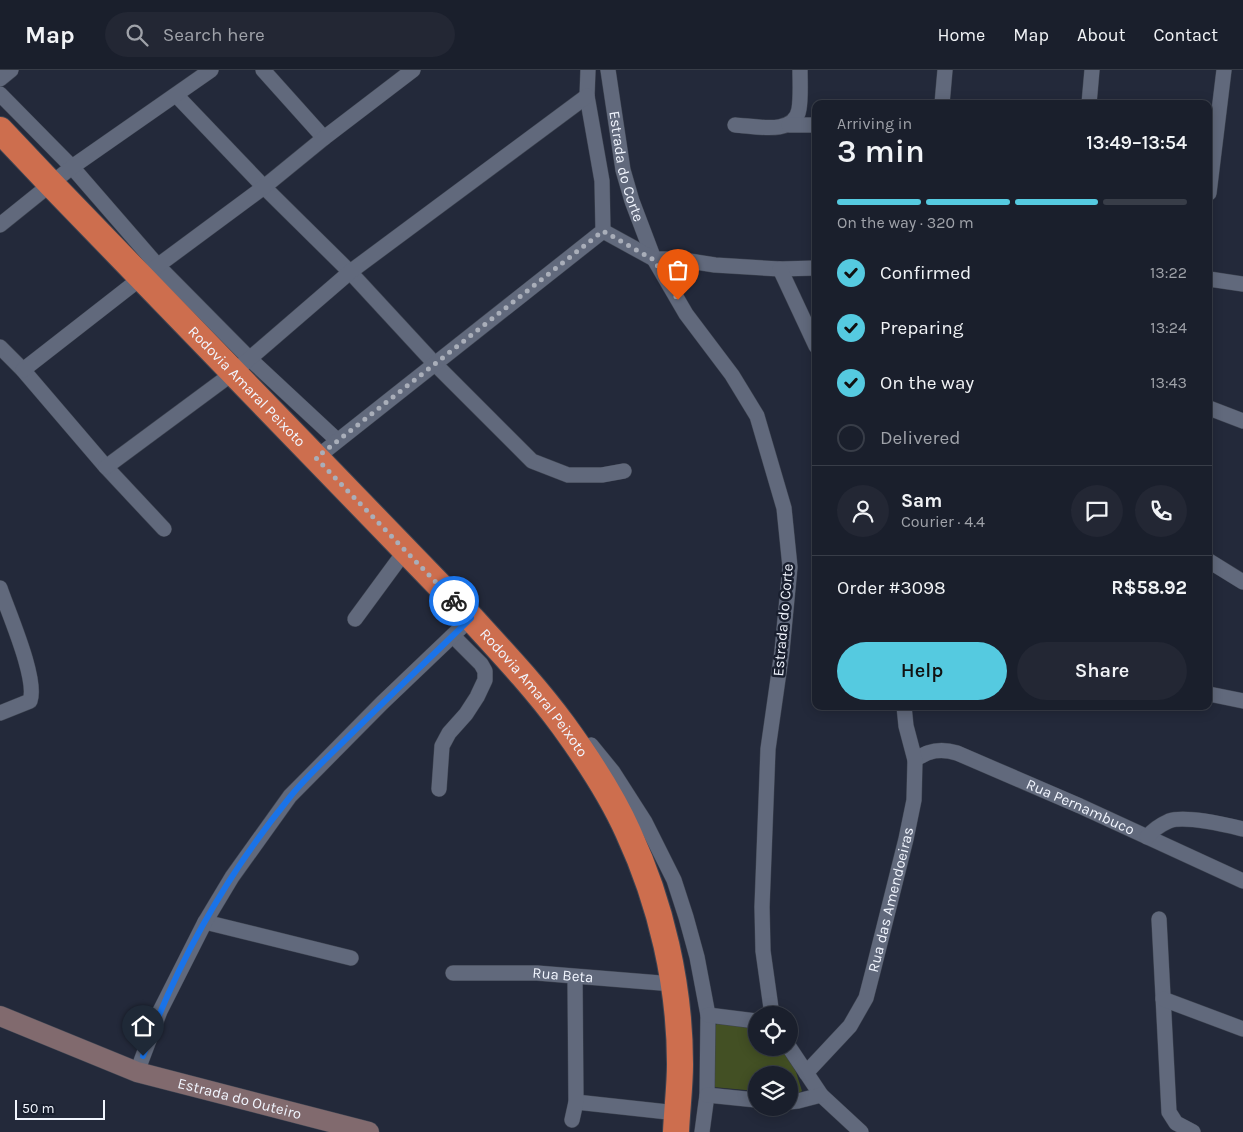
<!DOCTYPE html>
<meta charset="utf-8">
<style>
:root{--surface:#1a1f2c;--page:#232734;--text:#f1f3f6;--muted:#9fa2a9;--line:#383d48;--accent:#55cae0}
body{margin:0;font-family:Karla,sans-serif;background:var(--page);color:var(--text);height:100vh;display:flex;flex-direction:column;font-size:19px;white-space:nowrap}
*{box-sizing:border-box;margin:0}
p{font-size:16px;color:var(--muted)}
.icon{flex:none;width:28px;height:28px;fill:none;stroke:currentColor;stroke-width:2;stroke-linecap:round;stroke-linejoin:round}
.map{position:relative;flex:1;overflow:hidden}
.panel{position:absolute;left:812px;top:30px;width:400px;height:610px;display:flex;flex-direction:column;background:var(--surface);border-radius:10px;box-shadow:0 2px 12px #0003,0 0 0 1px var(--line)}
.panel>*{flex:none}
.fabs{position:absolute;left:748px;top:936px;display:grid;gap:10px}
.fabs a{display:grid;place-items:center;width:50px;height:50px;border-radius:50%;background:var(--surface);box-shadow:0 2px 12px #0003,0 0 0 1px var(--line);font-size:25px}
.scale{position:absolute;left:15px;bottom:12px;width:90px;box-sizing:border-box;padding-left:5px;border:2px solid #f1f5fe;border-top:0;font-size:14px;line-height:18px;white-space:nowrap;color:#f1f5fe;-webkit-text-stroke:4px #191f2f;paint-order:stroke}
.pin{position:absolute;display:grid;place-items:center;width:42px;height:42px;color:#fff;margin:-51px -21px;border-radius:50% 50% 50% 0;rotate:-45deg;box-shadow:0 0 5px #0007}
.pin .icon{rotate:45deg}
.courier{position:absolute;display:grid;place-items:center;width:50px;height:50px;margin:-25px;border:4px solid #1a73e8;border-radius:50%;background:#fff;color:#222;box-shadow:0 1px 6px #0007}
.overview em{font-style:normal;font-weight:600}
.overview div{display:flex;flex-direction:column-reverse}
.overview{display:flex;align-items:center;justify-content:space-between;height:85px;padding:0 25px}
h1{font-size:32px;font-weight:600;line-height:38px}
.bar{display:grid;grid-template-columns:repeat(4,1fr);gap:8px 5px;align-content:center;height:60px;padding:0 25px}
.bar i{height:6px;border-radius:4px;background:var(--line)}
.bar .on{background:var(--accent)}
.bar p{grid-column:span 4}
.line{display:flex;align-items:center;gap:12px;padding:0 25px;border-top:1px solid var(--line)}
.line div{flex:1}
.round{display:grid;place-items:center;flex:none;width:52px;height:52px;border-radius:26px;background:var(--page)}
ol{padding:0 25px;list-style:none}
li{display:flex;align-items:center;gap:15px;height:55px}
li p{margin-inline-start:auto}
li .icon{padding:5px;border-radius:50%;background:var(--accent);color:#111;stroke-width:4}
li:last-child{color:var(--muted)}
li i{width:28px;height:28px;border:2px solid var(--line);border-radius:50%}
.cta{display:flex;gap:10px;margin-top:auto;padding:10px 25px}
.cta a{flex:1;height:58px;border-radius:30px;background:var(--accent);color:#111;font-size:20px;font-weight:600;line-height:58px;text-align:center}
.cta a+a{background:var(--page);color:var(--text)}
header{display:flex;align-items:center;gap:30px;box-sizing:border-box;height:70px;padding:0 25px;background:var(--surface);border-bottom:1px solid var(--line)}
header strong{font-size:24px}
nav{display:flex;gap:28px;margin-inline-start:auto;font-size:18px}
.search{width:350px;height:45px;background:var(--page);display:flex;align-items:center;gap:12px;box-sizing:border-box;padding:0 18px;border-radius:28px;color:var(--muted);font-size:19px}
.map>svg:first-child{display:block}
.green{fill:#435024}
.lines{fill:none;stroke-linecap:round;stroke-linejoin:round}
.street-casing{stroke:#3e4451;stroke-width:16}
.secondary-casing{stroke:#3e4451;stroke-width:21}
.highway-casing{stroke:#3e4451;stroke-width:28}
.street{stroke:#61697c;stroke-width:15}
.secondary{stroke:#816a6e;stroke-width:20}
.highway{stroke:#cd6e4e;stroke-width:26}
.done{stroke:#a9aeb9;stroke-width:5;stroke-dasharray:0 9}
.route{stroke:#1a73e8;stroke-width:6}
.labels{text-anchor:middle;stroke-width:5;stroke-linejoin:round;paint-order:stroke}
.street-label{font-size:15px;fill:#f1f5fe;stroke:#191f2f}
</style>
<header>
<strong>Map</strong>
<div class="search"><svg class="icon" aria-label="search" viewBox="0 0 24 24"><circle cx="10" cy="10" r="6"/><path d="M15 15l6 6"/></svg>Search here</div>
<nav><a>Home</a><a>Map</a><a>About</a><a>Contact</a></nav>
</header>
<div class="map">
<svg width="1243" height="1062" viewBox="0 0 1243 1062">
<rect width="100%" height="100%" fill="#23293a"/>
<path class="green" d="M719 951 756 956V978H782L796 1002 802 1021 797 1024H789V1005H756V1021L713 1017V959Z"/>
<g class="lines">
<g class="street-casing">
<g id="street">
<path d="M263 0 324 68"/>
<path id="s1" d="M608 0 623 100 632 131 654 189H677L715 195 780 199 816 198"/>
<path d="M0 9 11 0"/>
<path d="M0 24 72 97 158 196 250 289 337 370"/>
<path d="M176 25 264 117 350 202 435 294 532 391 568 405H602L624 401"/>
<path d="M942 34 945 0"/>
<path d="M1089 34 1092 0"/>
<path d="M735 55C755 56 795 66 799 39 801 27 800 12 800 0"/>
<path d="M789 55H816"/>
<path d="M1209 123 1224 0"/>
<path d="M0 155 72 97 211 0"/>
<path d="M603 161 654 189 686 244 732 305 757 346 784 438 790 497 782 581 768 679 762 837 763 881 772 945"/>
<path d="M780 199 816 276"/>
<path d="M1209 209 1243 214"/>
<path d="M0 277 23 300 106 397 164 459"/>
<path d="M23 300 141 208 264 117 324 68 413 0"/>
<path d="M1209 338 1243 351"/>
<path d="M316 388 603 161 602 111 587 26 588 0"/>
<path d="M106 397 233 303 350 202 587 26"/>
<path d="M1209 491 1243 512"/>
<path d="M0 518C8 542 38 609 30 631L0 643"/>
<path d="M355 549 405 481"/>
<path d="M1209 624 1243 631"/>
<path d="M591 675 613 702 645 752 674 810 686 847 697 887 708 945 707 1025 702 1062"/>
<path id="s2" d="M915 690C928 680 941 678 957 683L1080 736 1243 811"/>
<path d="M439 719 442 676 449 663 466 644 477 627 485 610V601L481 594 453 566"/>
<path d="M1147 767C1153 760 1160 755 1169 751 1185 745 1226 755 1243 759"/>
<path d="M1159 849 1169 1042 1176 1053 1193 1062"/>
<path d="M205 852 351 888"/>
<path id="s3" d="M453 903H537L673 914"/>
<path d="M1163 929 1243 959"/>
<path d="M708 945 756 951"/>
<path d="M789 977 821 1025 861 1062"/>
<path d="M137 1002 160 941 205 852 232 807 290 726 382 633 471 548"/>
<path id="s4" d="M806 1003 850 956 866 928 873 901 906 769 914 730 915 690 906 656 904 636"/>
<path d="M707 1025 756 1030"/>
<path d="M576 1032 677 1043"/>
<path d="M789 1032 798 1031 821 1025"/>
<path d="M572 1050 576 1032 575 907"/>
</g>
</g>
<g class="secondary-casing">
<g id="secondary">
<path id="s5" d="M0 946 137 1002 369 1062"/>
</g>
</g>
<g class="highway-casing">
<g id="highway">
<path id="s6" d="M0 60 52 115 471 548C503 583 535 617 563 655 587 688 611 724 628 762 661 833 680 915 680 994 680 1016 677 1039 676 1062"/>
</g>
</g>
<use href="#street" class="street"/>
<use href="#secondary" class="secondary"/>
<use href="#highway" class="highway"/>
</g>
<g class="lines">
<path class="done" d="M454 531 316 388 603 161 654 190 678 230"/>
<path class="route" d="M143 986C177 893 227 804 290 727 305 708 323 692 340 675 383 632 427 591 471 548L454 531"/>
</g>
<g class="labels">
<g class="street-label">
<text dy="5" stroke="none"><textPath href="#s1" startOffset="98">Estrada do Corte</textPath></text>
<text dy="5" stroke="none"><textPath href="#s6" startOffset="356">Rodovia Amaral Peixoto</textPath></text>
<text transform="translate(783 550) rotate(-85)" y="5">Estrada do Corte</text>
<text dy="5" stroke="none"><textPath href="#s6" startOffset="776">Rodovia Amaral Peixoto</textPath></text>
<text dy="5" stroke="none"><textPath href="#s2" startOffset="179">Rua Pernambuco</textPath></text>
<text dy="5" stroke="none"><textPath href="#s4" startOffset="198">Rua das Amendoeiras</textPath></text>
<text dy="5" stroke="none"><textPath href="#s3" startOffset="110">Rua Beta</textPath></text>
<text dy="5" stroke="none"><textPath href="#s5" startOffset="254">Estrada do Outeiro</textPath></text>
</g>
</g>
</svg>
<div class="fabs">
<a><svg class="icon" aria-label="locate" viewBox="0 0 24 24"><circle cx="12" cy="12" r="6"/><path d="M12 2v4M12 18v4M2 12h4M18 12h4"/></svg></a>
<a><svg class="icon" aria-label="layers" viewBox="0 0 24 24"><path d="M12 4l9 5-9 5-9-5zM3 14l9 5 9-5"/></svg></a>
</div>
<div class="scale">50 m</div>
<div class="pin" style="left:678px;top:230px;background:#ea580c"><svg class="icon" aria-label="bag" viewBox="0 0 24 24"><path d="M5 8h14l-1 12H6zM9 8a3 3 0 0 1 6 0"/></svg></div>
<div class="pin" style="left:143px;top:986px;background:#1f2937"><svg class="icon" aria-label="home" viewBox="0 0 24 24"><path d="M3 11l9-7 9 7M6 9v11h12V9"/></svg></div>
<div class="courier" style="left:454px;top:531px"><svg class="icon" aria-label="bike" viewBox="0 0 24 24"><circle cx="6" cy="16" r="4"/><circle cx="18" cy="16" r="4"/><path d="M6 16l4-8h5l3 8M10 8l3 8H6M13 5h3"/></svg></div>
<section class="panel">
<div class="overview"><div><h1>3 min</h1><p>Arriving in</p></div><em>13:49–13:54</em></div>
<div class="bar"><i class="on"></i><i class="on"></i><i class="on"></i><i></i><p>On the way · 320 m</p></div>
<ol>
<li><svg class="icon" aria-label="check" viewBox="0 0 24 24"><path d="M5 12l5 5 9-10"/></svg>Confirmed<p>13:22</p></li>
<li><svg class="icon" aria-label="check" viewBox="0 0 24 24"><path d="M5 12l5 5 9-10"/></svg>Preparing<p>13:24</p></li>
<li><svg class="icon" aria-label="check" viewBox="0 0 24 24"><path d="M5 12l5 5 9-10"/></svg>On the way<p>13:43</p></li>
<li><i></i>Delivered</li>
</ol>
<div class="line" style="height:90px"><a class="round"><svg class="icon" aria-label="person" viewBox="0 0 24 24"><circle cx="12" cy="8" r="4"/><path d="M4 21q1-7 8-7t8 7"/></svg></a><div><b>Sam</b><p>Courier · 4.4</p></div><a class="round"><svg class="icon" aria-label="chat" viewBox="0 0 24 24"><path d="M4 5h16v11H9l-5 4z"/></svg></a><a class="round"><svg class="icon" aria-label="phone" viewBox="0 0 24 24"><path d="M5 4h4l2 5-3 2q2 4 5 5l2-3 5 2v4C11 20 4 13 5 4z"/></svg></a></div>
<div class="line" style="height:65px"><div>Order #3098</div><b>R$58.92</b></div>
<div class="cta"><a>Help</a><a>Share</a></div>
</section>
</div>
